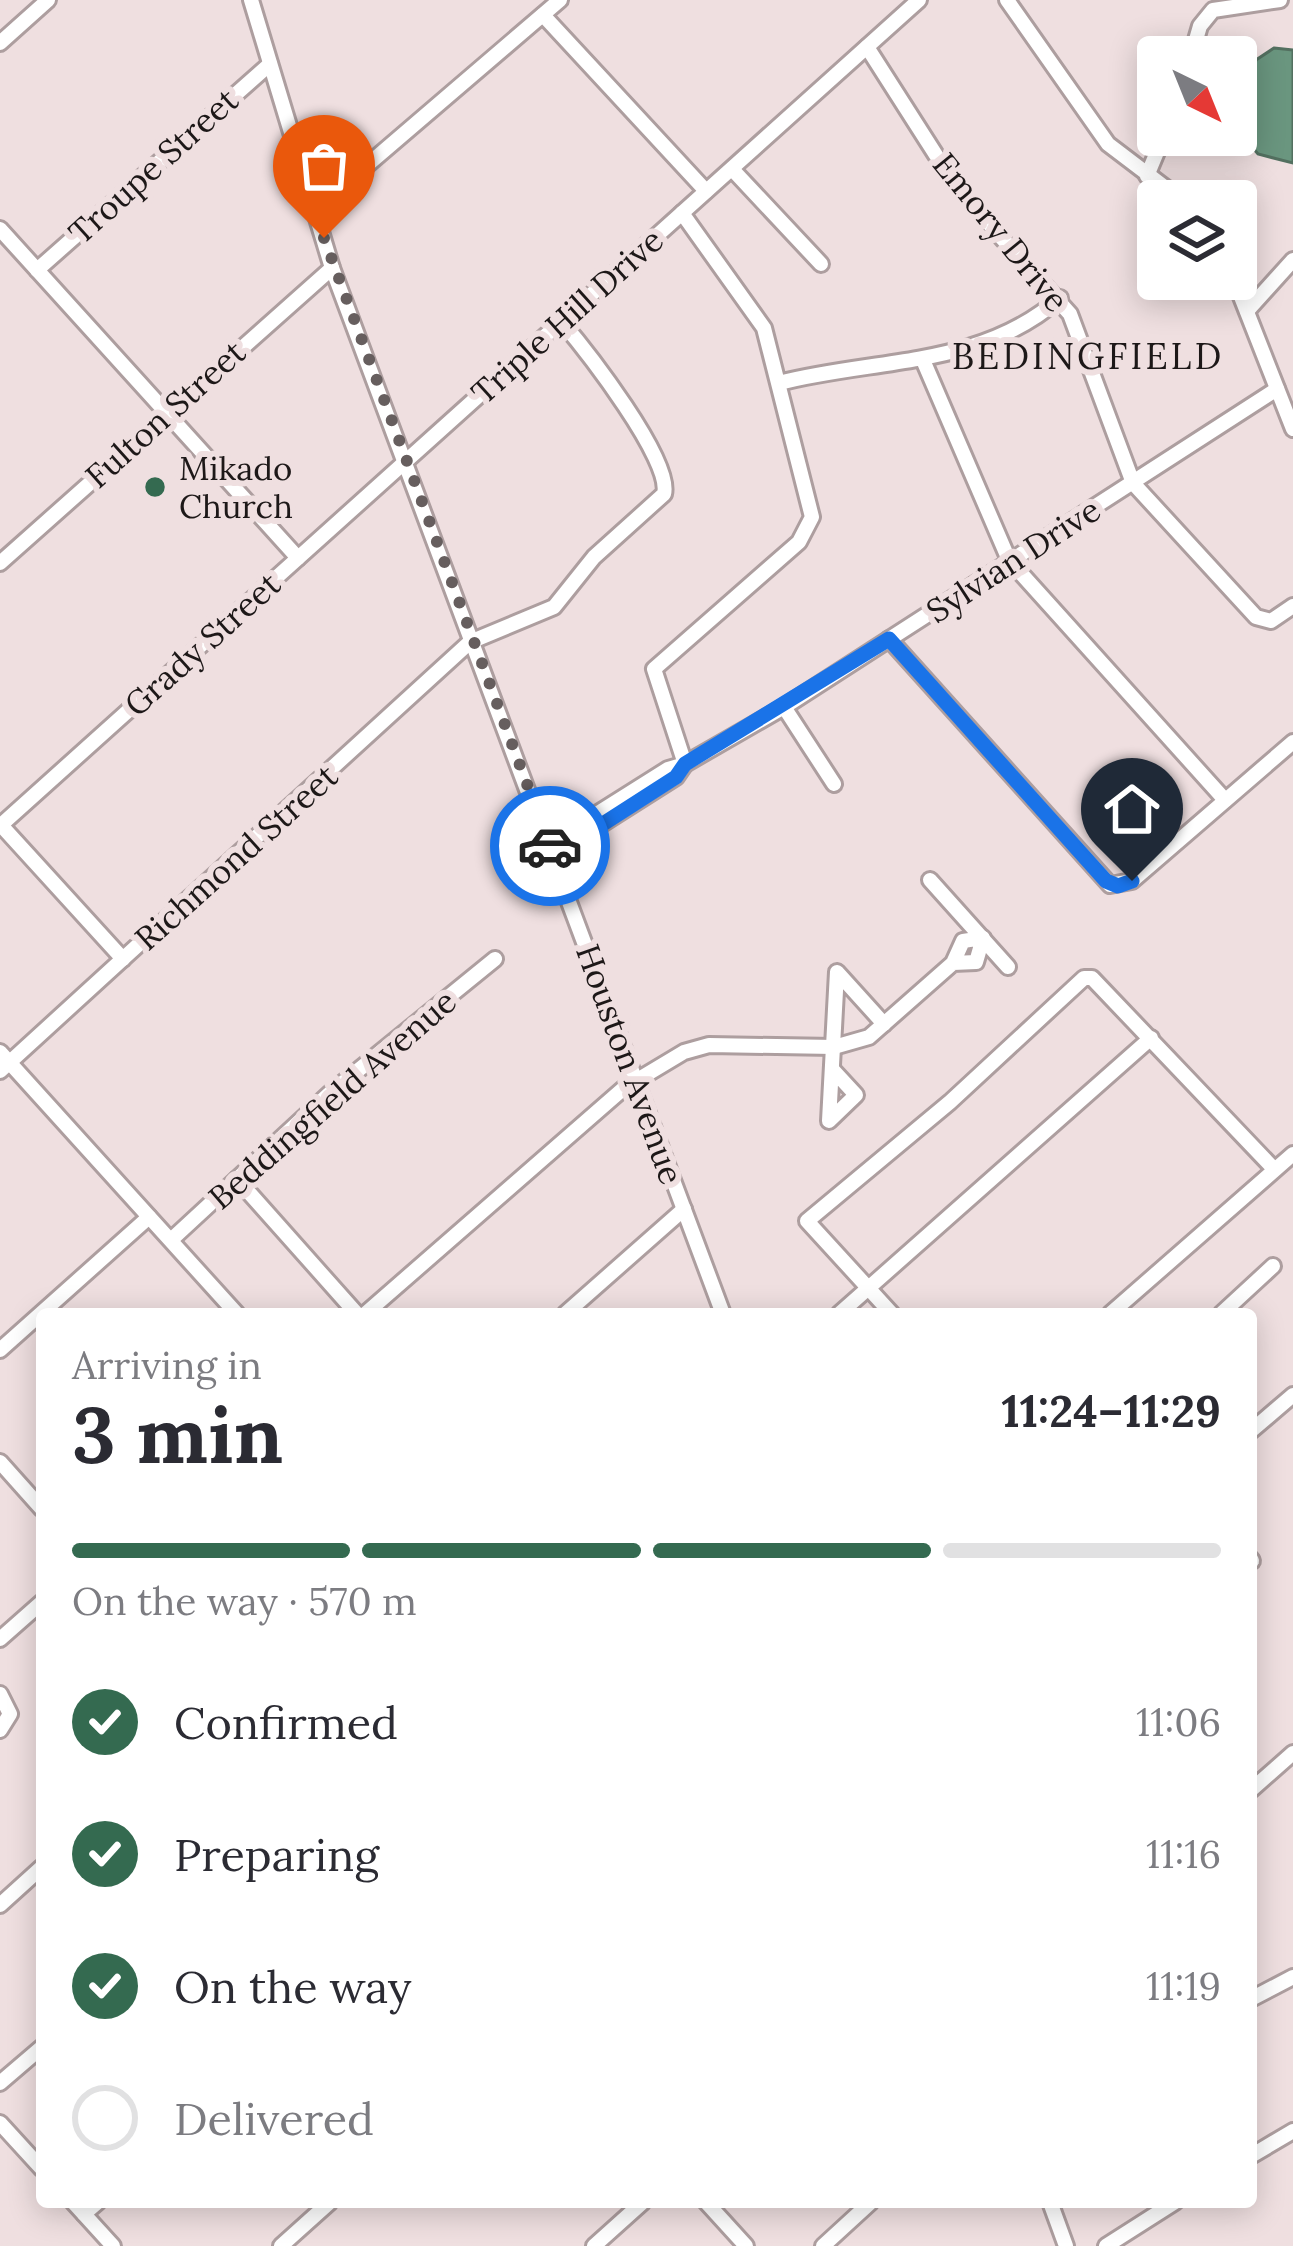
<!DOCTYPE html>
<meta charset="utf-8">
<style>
:root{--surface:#fff;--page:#f7f7f7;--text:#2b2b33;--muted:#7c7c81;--line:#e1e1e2;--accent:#346a50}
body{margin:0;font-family:Lora,serif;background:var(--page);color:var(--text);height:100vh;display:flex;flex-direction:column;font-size:45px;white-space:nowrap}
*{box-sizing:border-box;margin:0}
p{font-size:39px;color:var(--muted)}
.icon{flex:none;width:66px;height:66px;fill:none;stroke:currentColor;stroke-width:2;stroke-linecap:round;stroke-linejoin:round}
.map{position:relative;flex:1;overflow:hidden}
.drawer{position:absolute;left:36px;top:1308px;width:1221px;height:900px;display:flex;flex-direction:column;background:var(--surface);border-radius:12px;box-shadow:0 6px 30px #0003}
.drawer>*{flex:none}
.needle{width:78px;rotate:137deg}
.buttons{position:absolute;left:1137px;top:36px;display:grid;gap:24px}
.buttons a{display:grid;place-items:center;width:120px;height:120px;border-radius:12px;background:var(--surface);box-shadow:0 6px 30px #0003;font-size:60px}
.pin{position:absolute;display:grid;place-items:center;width:102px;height:102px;color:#fff;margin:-123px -51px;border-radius:50% 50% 50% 0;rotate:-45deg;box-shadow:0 0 12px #0007}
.pin .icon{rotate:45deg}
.courier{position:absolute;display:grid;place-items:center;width:120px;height:120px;margin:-60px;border:9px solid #1a73e8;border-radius:50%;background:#fff;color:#222;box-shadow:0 3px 15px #0007}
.headline em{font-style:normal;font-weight:700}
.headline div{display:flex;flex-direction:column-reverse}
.headline{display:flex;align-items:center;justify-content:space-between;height:204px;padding:0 36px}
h1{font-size:78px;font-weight:700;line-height:90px}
.bar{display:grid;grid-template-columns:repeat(4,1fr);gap:18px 12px;align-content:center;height:144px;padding:0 36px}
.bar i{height:15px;border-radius:9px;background:var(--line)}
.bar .selected{background:var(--accent)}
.bar p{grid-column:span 4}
ol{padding:0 36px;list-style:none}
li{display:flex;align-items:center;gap:36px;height:132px}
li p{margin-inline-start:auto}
li .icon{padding:12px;border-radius:50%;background:var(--accent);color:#fff;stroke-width:4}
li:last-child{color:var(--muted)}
li i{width:66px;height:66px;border:6px solid var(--line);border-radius:50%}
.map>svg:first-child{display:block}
.water{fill:#6a967f;stroke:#537060;stroke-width:3}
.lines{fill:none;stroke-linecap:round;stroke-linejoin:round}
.minor-casing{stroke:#ad9e9f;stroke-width:20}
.minor{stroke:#fff;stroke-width:14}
.done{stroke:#665e5e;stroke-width:12;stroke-dasharray:0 21.6}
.route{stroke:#1a73e8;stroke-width:15}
.poi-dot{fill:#346a50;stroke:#efdfe0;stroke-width:4.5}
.labels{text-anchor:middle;stroke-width:12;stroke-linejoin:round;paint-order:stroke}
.street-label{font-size:33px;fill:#1d1818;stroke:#efdfe0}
.poi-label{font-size:33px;fill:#1d1818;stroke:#efdfe0;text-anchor:start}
.neighbourhood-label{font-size:36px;letter-spacing:3px;fill:#1d1818;stroke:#efdfe0}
</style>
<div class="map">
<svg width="1293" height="2246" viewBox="0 0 1293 2246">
<rect width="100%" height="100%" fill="#efdfe0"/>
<path class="water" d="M1274 48 1293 50V163L1258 154 1236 128V112L1247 101 1256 60Z"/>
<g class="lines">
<g class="minor-casing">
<g id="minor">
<path d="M251 0 332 268 723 1314"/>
<path d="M1007 0 1108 144 1183 201"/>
<path d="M543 15 706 191"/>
<path d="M0 43 48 0"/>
<path d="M867 47 957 188 1070 314 1133 483 1256 617 1271 621 1293 606"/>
<path d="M1191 57 1200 26 1213 10 1280 0"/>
<path d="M732 169 821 264"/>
<path d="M1147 176 1164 135"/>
<path d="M316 209 560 0"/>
<path d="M682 213 764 328 812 517 799 542 654 669 685 764"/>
<path d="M0 229 298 558"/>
<path d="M37 270 270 64"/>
<path d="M1234 279 1293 429"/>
<path d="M1247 311 1293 260"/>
<path d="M923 360 1009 560 1225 800"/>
<path d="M779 383C875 358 981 368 1060 298"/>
<path d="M0 563 332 268"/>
<path d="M889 639 1110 885 1132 881 1293 742"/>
<path d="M784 707 834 784"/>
<path d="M0 824 123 959"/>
<path d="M1 825 919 0"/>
<path d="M549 844 668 769 685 764 784 707 1277 389"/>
<path d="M553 855 676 777 685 764"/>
<path d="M930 880 1008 967"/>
<path d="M0 1052 237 1314"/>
<path d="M832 1069 856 1095 829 1121 837 972 884 1024"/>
<path d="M0 1071 470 642 554 607 594 557 664 494C673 461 585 349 561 321"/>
<path d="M237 1179 357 1314"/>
<path d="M171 1240 329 1094 495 959"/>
<path d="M365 1314 624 1088 684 1052 709 1045 834 1047 869 1037 953 963 963 941 983 938 976 962 953 963"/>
<path d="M565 1314 684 1209"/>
<path d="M839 1314 1151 1038"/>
<path d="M892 1314 807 1221 950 1102 1084 978H1092L1274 1169"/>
<path d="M1110 1314 1293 1154"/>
<path d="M1221 1314 1273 1266"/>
<path d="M0 1350 149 1217"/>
<path d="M1251 1431 1293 1395"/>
<path d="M0 1462 42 1509"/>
<path d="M1251 1559 1252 1561"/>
<path d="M0 1639 42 1602"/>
<path d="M0 1694 10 1714 0 1730"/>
<path d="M1251 1790 1293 1753"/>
<path d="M0 1905 42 1867"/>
<path d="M1251 1999 1293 1977"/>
<path d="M0 2083 42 2047"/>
<path d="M0 2123 42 2169"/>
<path d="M1251 2156 1293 2131"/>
<path d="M73 2202 113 2246"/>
<path d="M706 2202 746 2246"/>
<path d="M1050 2202 1066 2246"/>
<path d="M84 2214 98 2202"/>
<path d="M281 2246 330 2202"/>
<path d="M594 2246 643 2202"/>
<path d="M823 2246 871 2202"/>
<path d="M1106 2246 1175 2202"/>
</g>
</g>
<use href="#minor" class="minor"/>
</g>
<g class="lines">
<path class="done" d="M324 238 550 846"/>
<path class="route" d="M550 846 553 856 676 777 685 764 889 639 1106 881 1118 886 1132 881"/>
</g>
<circle class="poi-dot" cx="155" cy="487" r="12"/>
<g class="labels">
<g class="street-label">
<text transform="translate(153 166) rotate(-42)" y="12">Troupe Street</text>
<text transform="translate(1001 232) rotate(51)" y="12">Emory Drive</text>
<text transform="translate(567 316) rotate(-42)" y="12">Triple Hill Drive</text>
<text transform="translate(165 414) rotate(-42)" y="12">Fulton Street</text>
<text transform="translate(1013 560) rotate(-33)" y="12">Sylvian Drive</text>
<text transform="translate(202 644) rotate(-42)" y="12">Grady Street</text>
<text transform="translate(236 857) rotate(-42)" y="12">Richmond Street</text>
<text transform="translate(630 1064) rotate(70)" y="12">Houston Avenue</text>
<text transform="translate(332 1099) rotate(-41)" y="12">Beddingfield Avenue</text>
</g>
<g class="poi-label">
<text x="179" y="480">Mikado<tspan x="179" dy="38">Church</tspan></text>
</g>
<g class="neighbourhood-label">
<text x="1088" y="369">BEDINGFIELD</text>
</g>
</g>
</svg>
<div class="buttons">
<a><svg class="needle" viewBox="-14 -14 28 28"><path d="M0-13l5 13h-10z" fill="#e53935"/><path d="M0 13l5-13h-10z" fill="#7c7c81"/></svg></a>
<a><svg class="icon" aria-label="layers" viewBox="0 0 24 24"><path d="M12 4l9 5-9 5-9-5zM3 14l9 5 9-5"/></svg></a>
</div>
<div class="pin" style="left:324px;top:238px;background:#ea580c"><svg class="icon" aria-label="bag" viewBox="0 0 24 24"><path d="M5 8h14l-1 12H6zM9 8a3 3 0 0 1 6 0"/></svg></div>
<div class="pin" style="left:1132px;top:881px;background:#1f2937"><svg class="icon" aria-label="home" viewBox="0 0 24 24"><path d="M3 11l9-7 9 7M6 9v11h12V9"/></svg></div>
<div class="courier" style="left:550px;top:846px"><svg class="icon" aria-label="car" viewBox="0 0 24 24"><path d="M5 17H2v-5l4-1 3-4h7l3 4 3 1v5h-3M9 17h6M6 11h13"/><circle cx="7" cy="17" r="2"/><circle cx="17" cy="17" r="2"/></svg></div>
<section class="drawer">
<div class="headline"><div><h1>3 min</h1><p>Arriving in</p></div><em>11:24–11:29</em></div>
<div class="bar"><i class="selected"></i><i class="selected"></i><i class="selected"></i><i></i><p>On the way · 570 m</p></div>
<ol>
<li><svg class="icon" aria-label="check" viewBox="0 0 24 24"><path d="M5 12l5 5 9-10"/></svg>Confirmed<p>11:06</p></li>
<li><svg class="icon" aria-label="check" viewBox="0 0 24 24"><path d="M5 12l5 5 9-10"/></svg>Preparing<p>11:16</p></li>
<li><svg class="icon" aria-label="check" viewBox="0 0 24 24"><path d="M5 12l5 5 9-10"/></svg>On the way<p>11:19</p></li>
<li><i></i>Delivered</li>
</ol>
</section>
</div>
